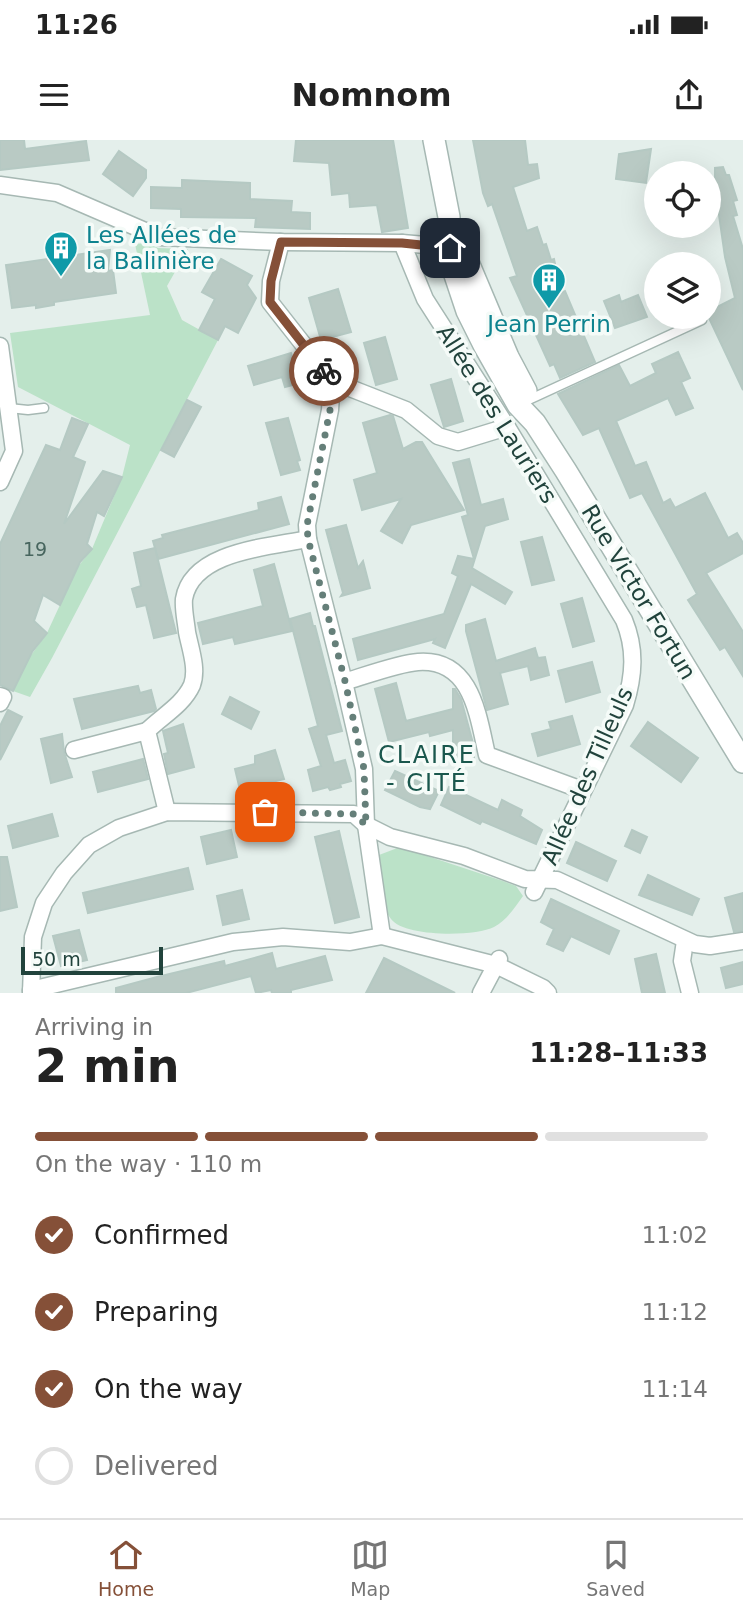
<!DOCTYPE html>
<meta charset="utf-8">
<style>
:root{--surface:#fff;--page:#f2f2f2;--text:#222;--muted:#767676;--line:#e0e0e0;--accent:#855038}
body{margin:0;font-family:"DejaVu Sans",sans-serif;background:var(--page);color:var(--text);height:100vh;display:flex;flex-direction:column;font-size:26px;white-space:nowrap}
*{box-sizing:border-box;margin:0}
p{font-size:23px;color:var(--muted)}
.icon{flex:none;width:38px;height:38px;fill:none;stroke:currentColor;stroke-width:2;stroke-linecap:round;stroke-linejoin:round}
.map{position:relative;height:853px;overflow:hidden}
.sheet{display:flex;flex-direction:column;background:var(--surface);flex:1}
.sheet>*{flex:none}
.tools{position:absolute;left:644px;top:21px;display:grid;gap:14px}
.tools a{display:grid;place-items:center;width:77px;height:77px;border-radius:50%;background:var(--surface);box-shadow:0 7px 28px #0002;font-size:35px}
.scale{position:absolute;left:21px;bottom:18px;width:142px;box-sizing:border-box;padding-left:7px;border:4px solid #21433c;border-top:0;font-size:19px;line-height:24px;white-space:nowrap;color:#21433c;-webkit-text-stroke:5px #f5fbf8;paint-order:stroke}
.pin{position:absolute;display:grid;place-items:center;width:60px;height:60px;color:#fff;margin:-30px;border-radius:14px;box-shadow:0 4px 10px #0006}
.courier{position:absolute;display:grid;place-items:center;width:70px;height:70px;margin:-35px;border:5px solid #855038;border-radius:50%;background:#fff;color:#222;box-shadow:0 2px 9px #0007}
.overview em{font-style:normal;font-weight:700}
.overview div{display:flex;flex-direction:column-reverse}
.overview{display:flex;align-items:center;justify-content:space-between;height:119px;padding:0 35px}
h1{font-size:46px;font-weight:700;line-height:52px}
.bar{display:grid;grid-template-columns:repeat(4,1fr);gap:10px 7px;align-content:center;height:84px;padding:0 35px}
.bar i{height:9px;border-radius:5px;background:var(--line)}
.bar .selected{background:var(--accent)}
.bar p{grid-column:span 4}
ol{padding:0 35px;list-style:none}
li{display:flex;align-items:center;gap:21px;height:77px}
li p{margin-inline-start:auto}
li .icon{padding:7px;border-radius:50%;background:var(--accent);color:#fff;stroke-width:4}
li:last-child{color:var(--muted)}
li i{width:38px;height:38px;border:4px solid var(--line);border-radius:50%}
.status{display:flex;justify-content:space-between;align-items:center;height:49px;padding:0 35px;background:var(--surface);direction:ltr}
.status svg{height:19px;fill:currentColor}
header{display:flex;justify-content:space-between;align-items:center;height:91px;padding:0 35px;background:var(--surface);font-size:32px;font-weight:700}
.menu{display:flex;justify-content:space-around;align-items:center;height:98px;border-top:2px solid var(--line);background:var(--surface);font-size:19px;color:var(--muted)}
.menu a{display:grid;justify-items:center;gap:4px}
.menu .selected{color:var(--accent)}
.map>svg:first-child{display:block}
.green{fill:#bbe2c8}
.building{fill:#b9cac4;stroke:#b5c9c3;stroke-width:2}
.lines{fill:none;stroke-linecap:round;stroke-linejoin:round}
.service-casing{stroke:#a6b8b3;stroke-width:11}
.minor-casing{stroke:#a6b8b3;stroke-width:19}
.tertiary-casing{stroke:#a6b8b3;stroke-width:24}
.service{stroke:#fff;stroke-width:8}
.minor{stroke:#fff;stroke-width:16}
.tertiary{stroke:#fff;stroke-width:21}
.done{stroke:#657f79;stroke-width:7;stroke-dasharray:0 12.6}
.route{stroke:#855038;stroke-width:9}
.labels{text-anchor:middle;stroke-width:7;stroke-linejoin:round;paint-order:stroke}
.number-label{font-size:19px;fill:#47655e}
.culture-label{font-size:23px;fill:#0d838f;stroke:#f5fbf8;text-anchor:start}
.street-label{font-size:23px;fill:#21433c;stroke:#f5fbf8}
.neighbourhood-label{font-size:24px;letter-spacing:2px;fill:#1a574d;stroke:#f5fbf8}
</style>
<div class="status"><b>11:26</b><svg viewBox="0 0 49 12"><path d="M0 12V9h3v3zM5 12V6h3v6zM10 12V3h3v9zM15 12V0h3v12zM26 1h20v11H26zM47 4h2v5h-2z"/></svg></div>
<header><svg class="icon" aria-label="menu" viewBox="0 0 24 24"><path d="M4 6h16M4 12h16M4 18h16"/></svg>Nomnom<svg class="icon" aria-label="share" viewBox="0 0 24 24"><path d="M12 15V3M7 8l5-5 5 5M5 13v7h14v-7"/></svg></header>
<div class="map">
<svg width="743" height="853" viewBox="0 0 743 853">
<rect width="100%" height="100%" fill="#e4efeb"/>
<g class="green">
<path d="M147 103 158 108 188 109 167 146 182 180 218 200 52 518 30 557 13 551 29 518 47 493 77 428 92 409 122 337 130 305 18 247 10 193 150 175 135 104Z"/>
<path d="M400 707 503 741 516 746 523 756C515 767 507 780 494 787 475 797 404 797 391 779 379 763 381 734 379 715Z"/>
</g>
<g class="building">
<path d="M0 0H24L25 9 86 1 89 20 0 30Z"/>
<path d="M296 0H393L408 88 382 92 377 65 350 67 349 53 332 55 329 23 294 21Z"/>
<path d="M473 0H525L528 25 537 24 539 38 513 47 527 91 537 87 543 105 546 104 551 120 554 119 561 153 565 151 595 222 560 238 554 224 550 226 510 138 517 136 492 64 488 66 483 53Z"/>
<path d="M651 9 646 43 616 39 619 14Z"/>
<path d="M119 11 146 30V38L133 56 103 34Z"/>
<path d="M723 27 726 35H729L737 60 733 61 737 75 733 76 743 109V250L709 178V171L735 158 725 117 716 54 718 51H715V28Z"/>
<path d="M182 40 250 43V59L292 61 291 72 310 73V89L255 87 256 78 181 77V69L151 68V47L182 48Z"/>
<path d="M110 110 108 131 113 130 116 153 54 162V165L36 168V165L12 168 6 125Z"/>
<path d="M221 119 252 136 247 145 256 158 238 193 225 186 218 200 199 190 215 159 202 152Z"/>
<path d="M338 149 351 192 321 200 309 158Z"/>
<path d="M619 155 621 162 638 155 647 177 615 188 604 161Z"/>
<path d="M385 197 397 239 376 245 364 203Z"/>
<path d="M678 212 690 238 681 242 693 268 676 275 668 258 616 281 635 326 646 322 663 363 670 359 675 368 705 353 728 398 737 393 743 403V413L706 433 743 492V536L725 507 720 510 688 460 697 454 642 353 630 358 599 288 583 295 558 254 619 225 630 246 656 233 652 224Z"/>
<path d="M291 213 300 243 285 247 282 237 254 245 248 226Z"/>
<path d="M451 239 463 281 444 287 431 245Z"/>
<path d="M187 260 201 267 174 317 161 310Z"/>
<path d="M390 275 393 276 403 309 416 302H422L464 370 411 385 402 403 381 391 401 359 362 370 354 340 377 333 363 283Z"/>
<path d="M72 278 88 284 73 317 85 322 64 384 103 331 122 337 104 376 97 372 87 404 92 409 80 422 60 465 43 455 34 481 47 493 32 512 13 551 0 545V404L46 305 60 310Z"/>
<path d="M288 278 300 320 297 321 300 330 281 335 266 283Z"/>
<path d="M469 319 481 365 503 359 508 379 485 386 472 428 512 452 505 464 471 444 445 508 433 503 435 499 358 520 353 499 444 474 458 436 452 433 458 416 474 419 462 377 468 375 453 323Z"/>
<path d="M281 357 289 384 158 419 153 401 163 398 162 395 259 370 258 363Z"/>
<path d="M346 385 358 428 363 421 370 448 341 456 343 453 326 390Z"/>
<path d="M542 397 554 440 532 445 521 402Z"/>
<path d="M155 408 176 493 154 498 146 465 137 467 132 449 141 446 134 413Z"/>
<path d="M274 424 292 491 235 504 233 497 203 504 198 483 263 466 254 430Z"/>
<path d="M582 458 594 501 573 507 561 464Z"/>
<path d="M310 473 313 486H315L342 591 326 595 334 623 345 620 351 641 340 644 341 647 330 650 328 647 313 651 308 630 321 626 309 589 318 586 290 479Z"/>
<path d="M485 479 496 521 535 508 538 518 545 517 549 535 531 540 528 526 500 533 508 564 487 570 466 491V485Z"/>
<path d="M592 522 600 552 566 562 558 531Z"/>
<path d="M396 543 406 581 453 569V549H455L461 559 474 607V623L453 617V590L430 596 429 592 389 602 375 549Z"/>
<path d="M138 546 140 553 151 550 156 569 154 571 82 589 74 559Z"/>
<path d="M230 557 259 572 251 589 222 574Z"/>
<path d="M8 570 22 577 0 620V586Z"/>
<path d="M572 576 580 604 538 616 532 594 551 589 549 582Z"/>
<path d="M648 582 698 618 681 642 631 606Z"/>
<path d="M183 584 194 627 168 634 164 614 168 613 163 591Z"/>
<path d="M62 594 64 612 72 637 51 643 41 599Z"/>
<path d="M275 610 284 639 240 650 235 629 255 624V616Z"/>
<path d="M143 619 148 639 98 652 93 632Z"/>
<path d="M395 631 439 651 430 669 420 667 385 650Z"/>
<path d="M449 647 498 670 502 660 522 670 520 676 542 690 536 704 482 681 480 684 441 665Z"/>
<path d="M52 674 58 696 13 708 8 686Z"/>
<path d="M231 690 237 717 207 724 201 697Z"/>
<path d="M632 690 647 697 640 713 625 706Z"/>
<path d="M339 691 359 777 335 783 315 697Z"/>
<path d="M576 702 616 721 607 741 567 723Z"/>
<path d="M0 717H7L17 767 0 771Z"/>
<path d="M188 728 193 749 88 773 83 753Z"/>
<path d="M648 735 699 759 692 775 639 755Z"/>
<path d="M242 750 249 779 223 785 217 756Z"/>
<path d="M743 753V791L734 792 725 758Z"/>
<path d="M551 759 619 791 609 814 571 796 563 811 547 804 554 789 541 782Z"/>
<path d="M79 790 87 820 61 826 53 796Z"/>
<path d="M272 813 276 829 325 816 332 840 291 850V853H272L271 850 256 853 251 836 186 853H116V848L157 837 224 821 225 826Z"/>
<path d="M656 814 665 853H642L635 819Z"/>
<path d="M384 818 455 853H366Z"/>
<path d="M743 822V844L726 848 721 828Z"/>
</g>
<g class="lines">
<g class="service-casing">
<g id="service">
<path d="M524 262 702 180"/>
<path d="M9 268 28 270 44 268"/>
</g>
</g>
<g class="minor-casing">
<g id="minor">
<path d="M0 45 57 53 159 97 281 102 402 103 460 108"/>
<path d="M281 102 271 141 270 162 332 241 406 270 438 296 458 302 507 287"/>
<path d="M402 103 425 159 507 287 624 480C636 509 634 535 625 565L534 752"/>
<path d="M0 206 14 311 0 342"/>
<path d="M332 241 330 270 307 385 308 399 344 542 364 629 366 685 382 796"/>
<path d="M344 542C364 536 400 523 418 522 472 518 478 576 487 615L582 650"/>
<path d="M0 556 3 557 0 563"/>
<path d="M74 610 147 591"/>
<path d="M167 672 147 591C162 576 183 565 192 545 198 529 190 508 187 492 186 482 183 469 184 459 192 411 269 407 308 399"/>
<path d="M685 801 682 821 690 853"/>
<path d="M31 850 233 802 283 797 350 802 382 796 496 825 543 848 548 853"/>
<path d="M31 853 33 797 44 763 64 733 89 705 119 688 167 672 354 674 366 685 390 697 464 716 525 739 557 740 695 804 710 806 743 801"/>
<path d="M481 853 499 819"/>
</g>
</g>
<g class="tertiary-casing">
<g id="tertiary">
<path d="M434 0 449 77V108L454 132 467 171 484 205 518 265 535 283 566 331 743 622"/>
<path d="M454 89 508 217 526 251"/>
</g>
</g>
<use href="#service" class="service"/>
<use href="#minor" class="minor"/>
<use href="#tertiary" class="tertiary"/>
</g>
<g class="lines">
<path class="done" d="M265 672 354 674 366 685 364 629 345 541 308 399 307 385 330 270 332 241 324 231"/>
<path class="route" d="M324 231 270 162 271 141 281 102 402 103 450 108"/>
</g>
<defs>
<g id="building-pin" transform="scale(1.75)"><path d="M0 17L-7.5 6A9.5 9.5 0 1 1 7.5 6Z" fill="#0f9aa8" stroke="#f5fbf8"/><path d="M-4-6H4V6H1V3H-1V6H-4ZM-2.5-4.3h1.7v1.8h-1.7ZM.8-4.3h1.7v1.8H.8ZM-2.5-1h1.7V.8h-1.7ZM.8-1h1.7V.8H.8Z" fill="#fff"/></g>
</defs>
<g fill-rule="evenodd">
<use href="#building-pin" x="61" y="108"/>
<use href="#building-pin" x="549" y="140"/>
</g>
<g class="labels">
<g class="number-label">
<text x="35" y="416">19</text>
</g>
<g class="culture-label">
<text x="86" y="103">Les Allées de<tspan x="86" dy="26">la Balinière</tspan></text>
<text x="549" y="192" text-anchor="middle">Jean Perrin</text>
</g>
<g class="street-label">
<text transform="translate(497 274) rotate(58)" y="8">Allée des Lauriers</text>
<text transform="translate(639 452) rotate(59)" y="8">Rue Victor Fortun</text>
<text transform="translate(587 636) rotate(-66)" y="8">Allée des Tilleuls</text>
</g>
<g class="neighbourhood-label">
<text x="427" y="623">CLAIRE<tspan x="427" dy="28">- CITÉ</tspan></text>
</g>
</g>
</svg>
<div class="tools">
<a><svg class="icon" aria-label="locate" viewBox="0 0 24 24"><circle cx="12" cy="12" r="6"/><path d="M12 2v4M12 18v4M2 12h4M18 12h4"/></svg></a>
<a><svg class="icon" aria-label="layers" viewBox="0 0 24 24"><path d="M12 4l9 5-9 5-9-5zM3 14l9 5 9-5"/></svg></a>
</div>
<div class="scale">50 m</div>
<div class="pin" style="left:265px;top:672px;background:#ea580c"><svg class="icon" aria-label="bag" viewBox="0 0 24 24"><path d="M5 8h14l-1 12H6zM9 8a3 3 0 0 1 6 0"/></svg></div>
<div class="pin" style="left:450px;top:108px;background:#1f2937"><svg class="icon" aria-label="home" viewBox="0 0 24 24"><path d="M3 11l9-7 9 7M6 9v11h12V9"/></svg></div>
<div class="courier" style="left:324px;top:231px"><svg class="icon" aria-label="bike" viewBox="0 0 24 24"><circle cx="6" cy="16" r="4"/><circle cx="18" cy="16" r="4"/><path d="M6 16l4-8h5l3 8M10 8l3 8H6M13 5h3"/></svg></div>
</div>
<section class="sheet">
<div class="overview"><div><h1>2 min</h1><p>Arriving in</p></div><em>11:28–11:33</em></div>
<div class="bar"><i class="selected"></i><i class="selected"></i><i class="selected"></i><i></i><p>On the way · 110 m</p></div>
<ol>
<li><svg class="icon" aria-label="check" viewBox="0 0 24 24"><path d="M5 12l5 5 9-10"/></svg>Confirmed<p>11:02</p></li>
<li><svg class="icon" aria-label="check" viewBox="0 0 24 24"><path d="M5 12l5 5 9-10"/></svg>Preparing<p>11:12</p></li>
<li><svg class="icon" aria-label="check" viewBox="0 0 24 24"><path d="M5 12l5 5 9-10"/></svg>On the way<p>11:14</p></li>
<li><i></i>Delivered</li>
</ol>
</section>
<nav class="menu">
<a class="selected"><svg class="icon" aria-label="home" viewBox="0 0 24 24"><path d="M3 11l9-7 9 7M6 9v11h12V9"/></svg>Home</a>
<a><svg class="icon" aria-label="map" viewBox="0 0 24 24"><path d="M3 6l6-2 6 2 6-2v14l-6 2-6-2-6 2zM9 4v14M15 6v14"/></svg>Map</a>
<a><svg class="icon" aria-label="saved" viewBox="0 0 24 24"><path d="M7 4h10v16l-5-4-5 4z"/></svg>Saved</a>
</nav>
